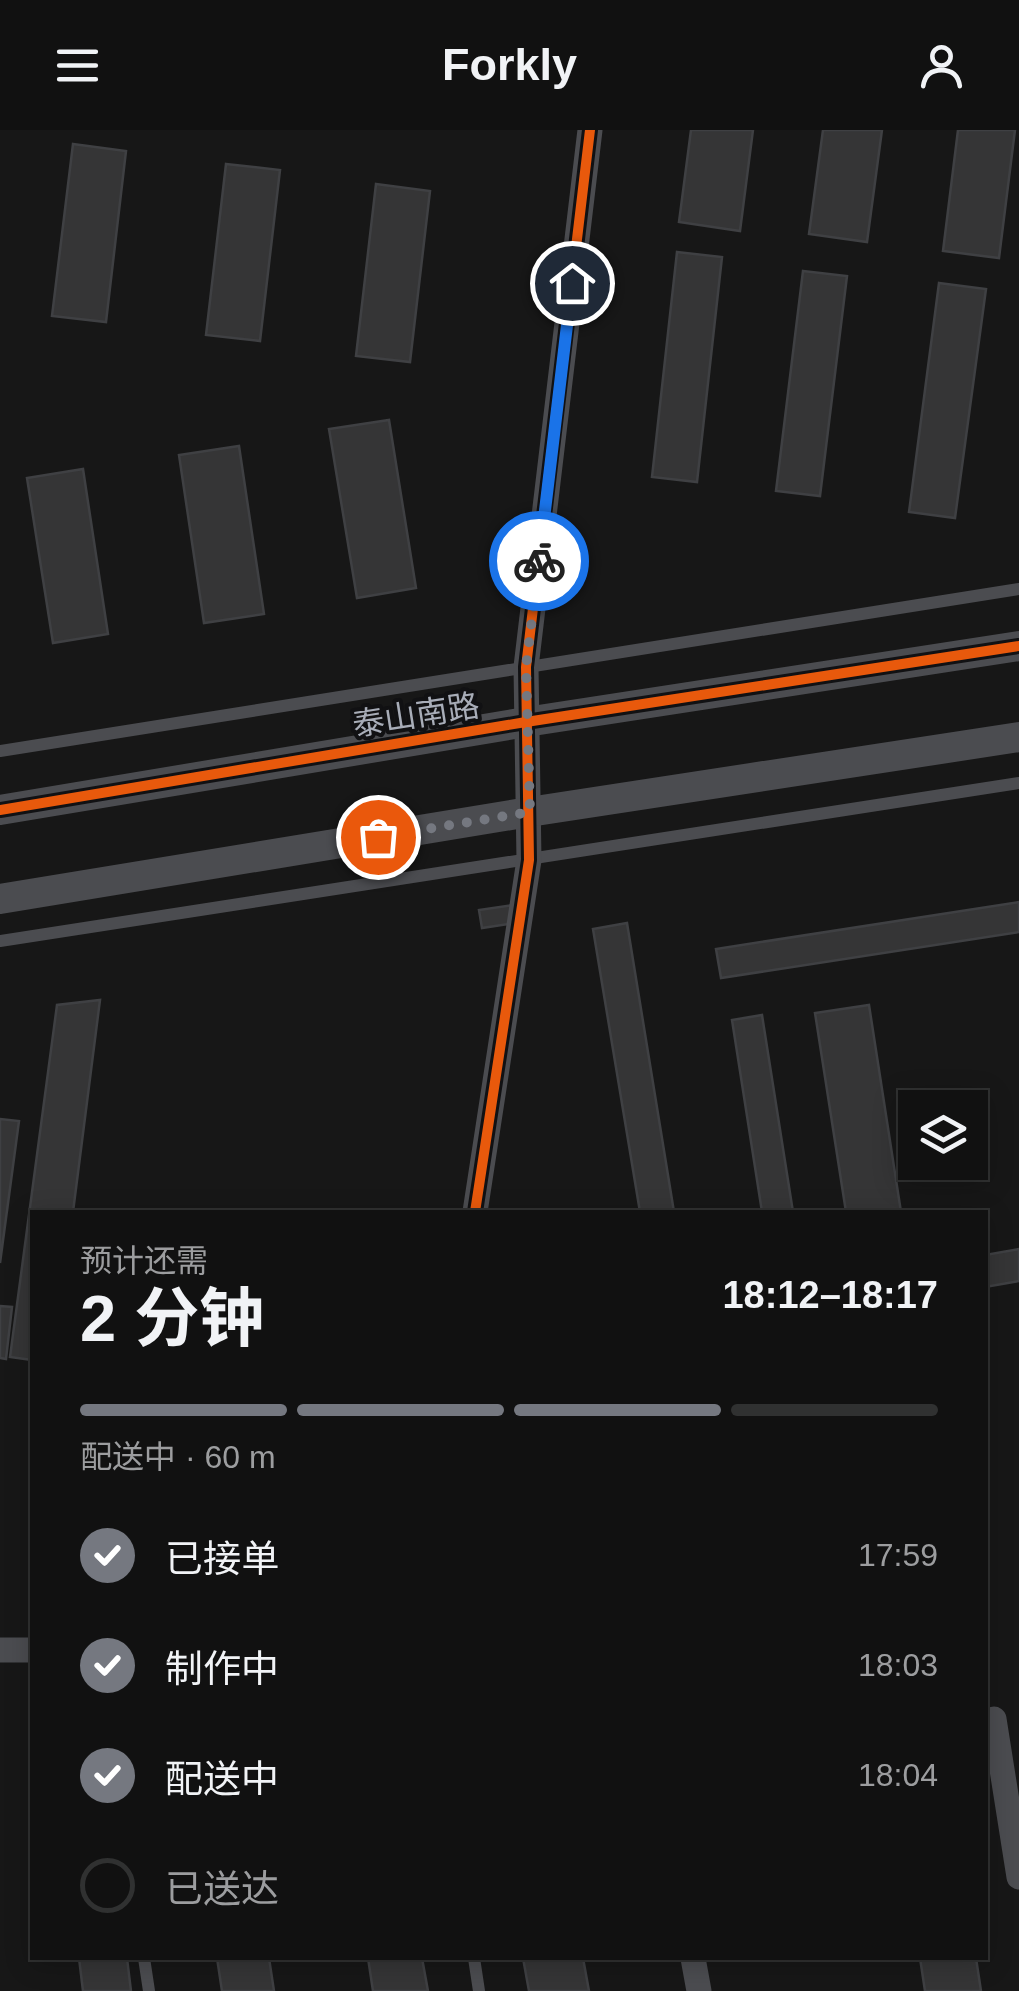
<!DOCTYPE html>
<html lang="zh">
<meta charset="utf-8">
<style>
:root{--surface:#111;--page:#1e1f1f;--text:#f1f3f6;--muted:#9c9d9f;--line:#303131;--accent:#757880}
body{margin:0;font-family:Arial,"Noto Sans SC",sans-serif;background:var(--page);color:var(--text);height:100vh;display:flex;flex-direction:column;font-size:38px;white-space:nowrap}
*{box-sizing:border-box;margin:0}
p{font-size:32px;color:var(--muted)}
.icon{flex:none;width:55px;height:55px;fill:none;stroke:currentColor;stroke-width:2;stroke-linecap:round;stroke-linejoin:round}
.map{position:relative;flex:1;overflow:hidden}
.drawer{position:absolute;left:30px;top:1080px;width:958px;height:750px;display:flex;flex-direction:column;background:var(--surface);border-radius:0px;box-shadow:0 5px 25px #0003,0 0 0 2px var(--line)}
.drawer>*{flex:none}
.buttons{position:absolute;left:898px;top:960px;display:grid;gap:20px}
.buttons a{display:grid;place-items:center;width:90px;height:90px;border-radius:0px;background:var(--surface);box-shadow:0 5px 25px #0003,0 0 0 2px var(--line);font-size:50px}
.pin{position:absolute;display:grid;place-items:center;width:85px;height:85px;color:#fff;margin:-42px;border:5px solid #fff;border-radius:50%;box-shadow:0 2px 10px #0007}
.courier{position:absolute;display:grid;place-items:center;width:100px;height:100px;margin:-50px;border:8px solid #1a73e8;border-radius:50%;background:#fff;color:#222;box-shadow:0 2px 12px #0007}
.overview em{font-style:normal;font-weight:700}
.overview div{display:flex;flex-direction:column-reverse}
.overview{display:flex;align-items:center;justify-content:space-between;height:170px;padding:0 50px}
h1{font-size:65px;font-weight:700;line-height:75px}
.bar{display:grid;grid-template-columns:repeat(4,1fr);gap:15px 10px;align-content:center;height:120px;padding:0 50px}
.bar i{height:12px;border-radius:8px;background:var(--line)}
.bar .selected{background:var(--accent)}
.bar p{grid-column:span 4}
ol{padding:0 50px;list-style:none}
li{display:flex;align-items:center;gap:30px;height:110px}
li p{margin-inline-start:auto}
li .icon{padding:10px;border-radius:50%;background:var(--accent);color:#fff;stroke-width:4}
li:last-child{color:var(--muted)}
li i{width:55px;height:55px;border:5px solid var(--line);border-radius:50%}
header{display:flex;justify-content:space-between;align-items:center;height:130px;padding:0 50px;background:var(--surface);font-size:45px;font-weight:700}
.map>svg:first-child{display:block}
.building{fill:#353536;stroke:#3f4043;stroke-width:2.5}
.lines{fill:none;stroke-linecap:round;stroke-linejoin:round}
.service{stroke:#4b4c50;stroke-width:12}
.minor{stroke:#4b4c50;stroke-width:25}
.tertiary{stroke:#4b4c50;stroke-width:30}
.cycleway-casing{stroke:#111113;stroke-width:16}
.cycleway{stroke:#e8590c;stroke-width:10}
.done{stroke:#757880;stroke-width:10;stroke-dasharray:0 18}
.route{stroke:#1a73e8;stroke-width:12}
.labels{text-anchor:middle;stroke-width:8;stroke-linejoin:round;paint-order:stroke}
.street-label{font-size:32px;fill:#a8adb8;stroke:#111113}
</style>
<header><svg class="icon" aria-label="menu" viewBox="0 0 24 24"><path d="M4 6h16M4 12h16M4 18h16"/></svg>Forkly<svg class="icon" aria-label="person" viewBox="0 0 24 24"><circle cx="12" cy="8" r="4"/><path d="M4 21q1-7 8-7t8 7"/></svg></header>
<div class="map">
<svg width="1019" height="1861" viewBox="0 0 1019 1861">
<rect width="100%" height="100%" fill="#171717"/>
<g class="building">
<path d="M691 0H753L740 101 679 92Z"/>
<path d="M823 0H882L867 112 809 104Z"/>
<path d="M958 0H1015L999 128 943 121Z"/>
<path d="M73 14 126 21 106 192 52 186Z"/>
<path d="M226 34 280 40 260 211 206 205Z"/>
<path d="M376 54 430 61 410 232 356 226Z"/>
<path d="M677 122 722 127 697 352 652 347Z"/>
<path d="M803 141 847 146 820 366 776 361Z"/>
<path d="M939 153 986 159 955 388 909 382Z"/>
<path d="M389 290 416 458 357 468 329 299Z"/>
<path d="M239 316 264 484 204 493 179 325Z"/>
<path d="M83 339 108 504 53 513 27 348Z"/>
<path d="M1019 772V802L721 848 716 819Z"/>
<path d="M513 775 515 793 482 798 479 780Z"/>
<path d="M627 793 674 1082H640L593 799Z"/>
<path d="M100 870 73 1082H32V1230L10 1227 57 875Z"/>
<path d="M869 875 901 1082H846L815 883Z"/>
<path d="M762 885 793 1082H762L732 890Z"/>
<path d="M0 989 19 991 0 1133Z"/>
<path d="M1019 1119V1151L985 1157V1125Z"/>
<path d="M0 1176 12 1177 6 1229 0 1228Z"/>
<path d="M79 1828H127L131 1861H83Z"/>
<path d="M217 1828H269L274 1861H222Z"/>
<path d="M368 1828H422L428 1861H373Z"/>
<path d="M523 1828H583L589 1861H529Z"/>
<path d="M920 1828H976L981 1861H925Z"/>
</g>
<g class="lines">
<g class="service">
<path d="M0 621 1019 459"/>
<path d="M0 811 1019 653"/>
<path d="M144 1828 149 1861"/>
<path d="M474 1828 479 1861"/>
</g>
<g class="minor">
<path d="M475 1082 529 730 526 537 590 0"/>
<path d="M0 1520H32"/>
<path d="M994 1589 1019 1747"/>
<path d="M693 1828 699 1861"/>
</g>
<g class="tertiary">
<path d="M0 680 526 592 1019 516"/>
<path d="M0 769 529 682 1019 607"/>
</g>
<g class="cycleway-casing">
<g id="cycleway">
<path d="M0 680 526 592 1019 516"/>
<path d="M475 1082 529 730 526 537 590 0"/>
</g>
</g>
<use href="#cycleway" class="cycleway"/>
</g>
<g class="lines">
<path class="done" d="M378 707 530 682 526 537 539 431"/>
<path class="route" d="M539 431 572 153"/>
</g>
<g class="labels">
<g class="street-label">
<text transform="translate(416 585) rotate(-9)" y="11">泰山南路</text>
</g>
</g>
</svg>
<div class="buttons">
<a><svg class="icon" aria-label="layers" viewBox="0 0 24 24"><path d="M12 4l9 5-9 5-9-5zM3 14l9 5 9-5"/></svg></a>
</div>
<div class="pin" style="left:378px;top:707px;background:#ea580c"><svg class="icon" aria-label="bag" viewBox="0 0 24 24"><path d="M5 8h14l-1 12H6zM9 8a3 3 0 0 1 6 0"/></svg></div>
<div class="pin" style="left:572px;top:153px;background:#1f2937"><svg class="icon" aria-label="home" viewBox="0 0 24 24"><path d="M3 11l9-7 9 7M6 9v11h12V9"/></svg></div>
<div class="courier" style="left:539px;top:431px"><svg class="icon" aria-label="bike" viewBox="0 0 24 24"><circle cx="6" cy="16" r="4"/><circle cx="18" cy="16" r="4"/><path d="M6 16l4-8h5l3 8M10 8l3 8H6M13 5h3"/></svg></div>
<section class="drawer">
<div class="overview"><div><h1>2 分钟</h1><p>预计还需</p></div><em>18:12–18:17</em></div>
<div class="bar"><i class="selected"></i><i class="selected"></i><i class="selected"></i><i></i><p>配送中 · 60 m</p></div>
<ol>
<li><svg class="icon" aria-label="check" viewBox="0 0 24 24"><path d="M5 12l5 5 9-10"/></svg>已接单<p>17:59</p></li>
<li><svg class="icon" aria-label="check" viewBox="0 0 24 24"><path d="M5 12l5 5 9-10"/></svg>制作中<p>18:03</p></li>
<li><svg class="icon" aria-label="check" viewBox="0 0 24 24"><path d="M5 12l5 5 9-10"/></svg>配送中<p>18:04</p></li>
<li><i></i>已送达</li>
</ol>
</section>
</div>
